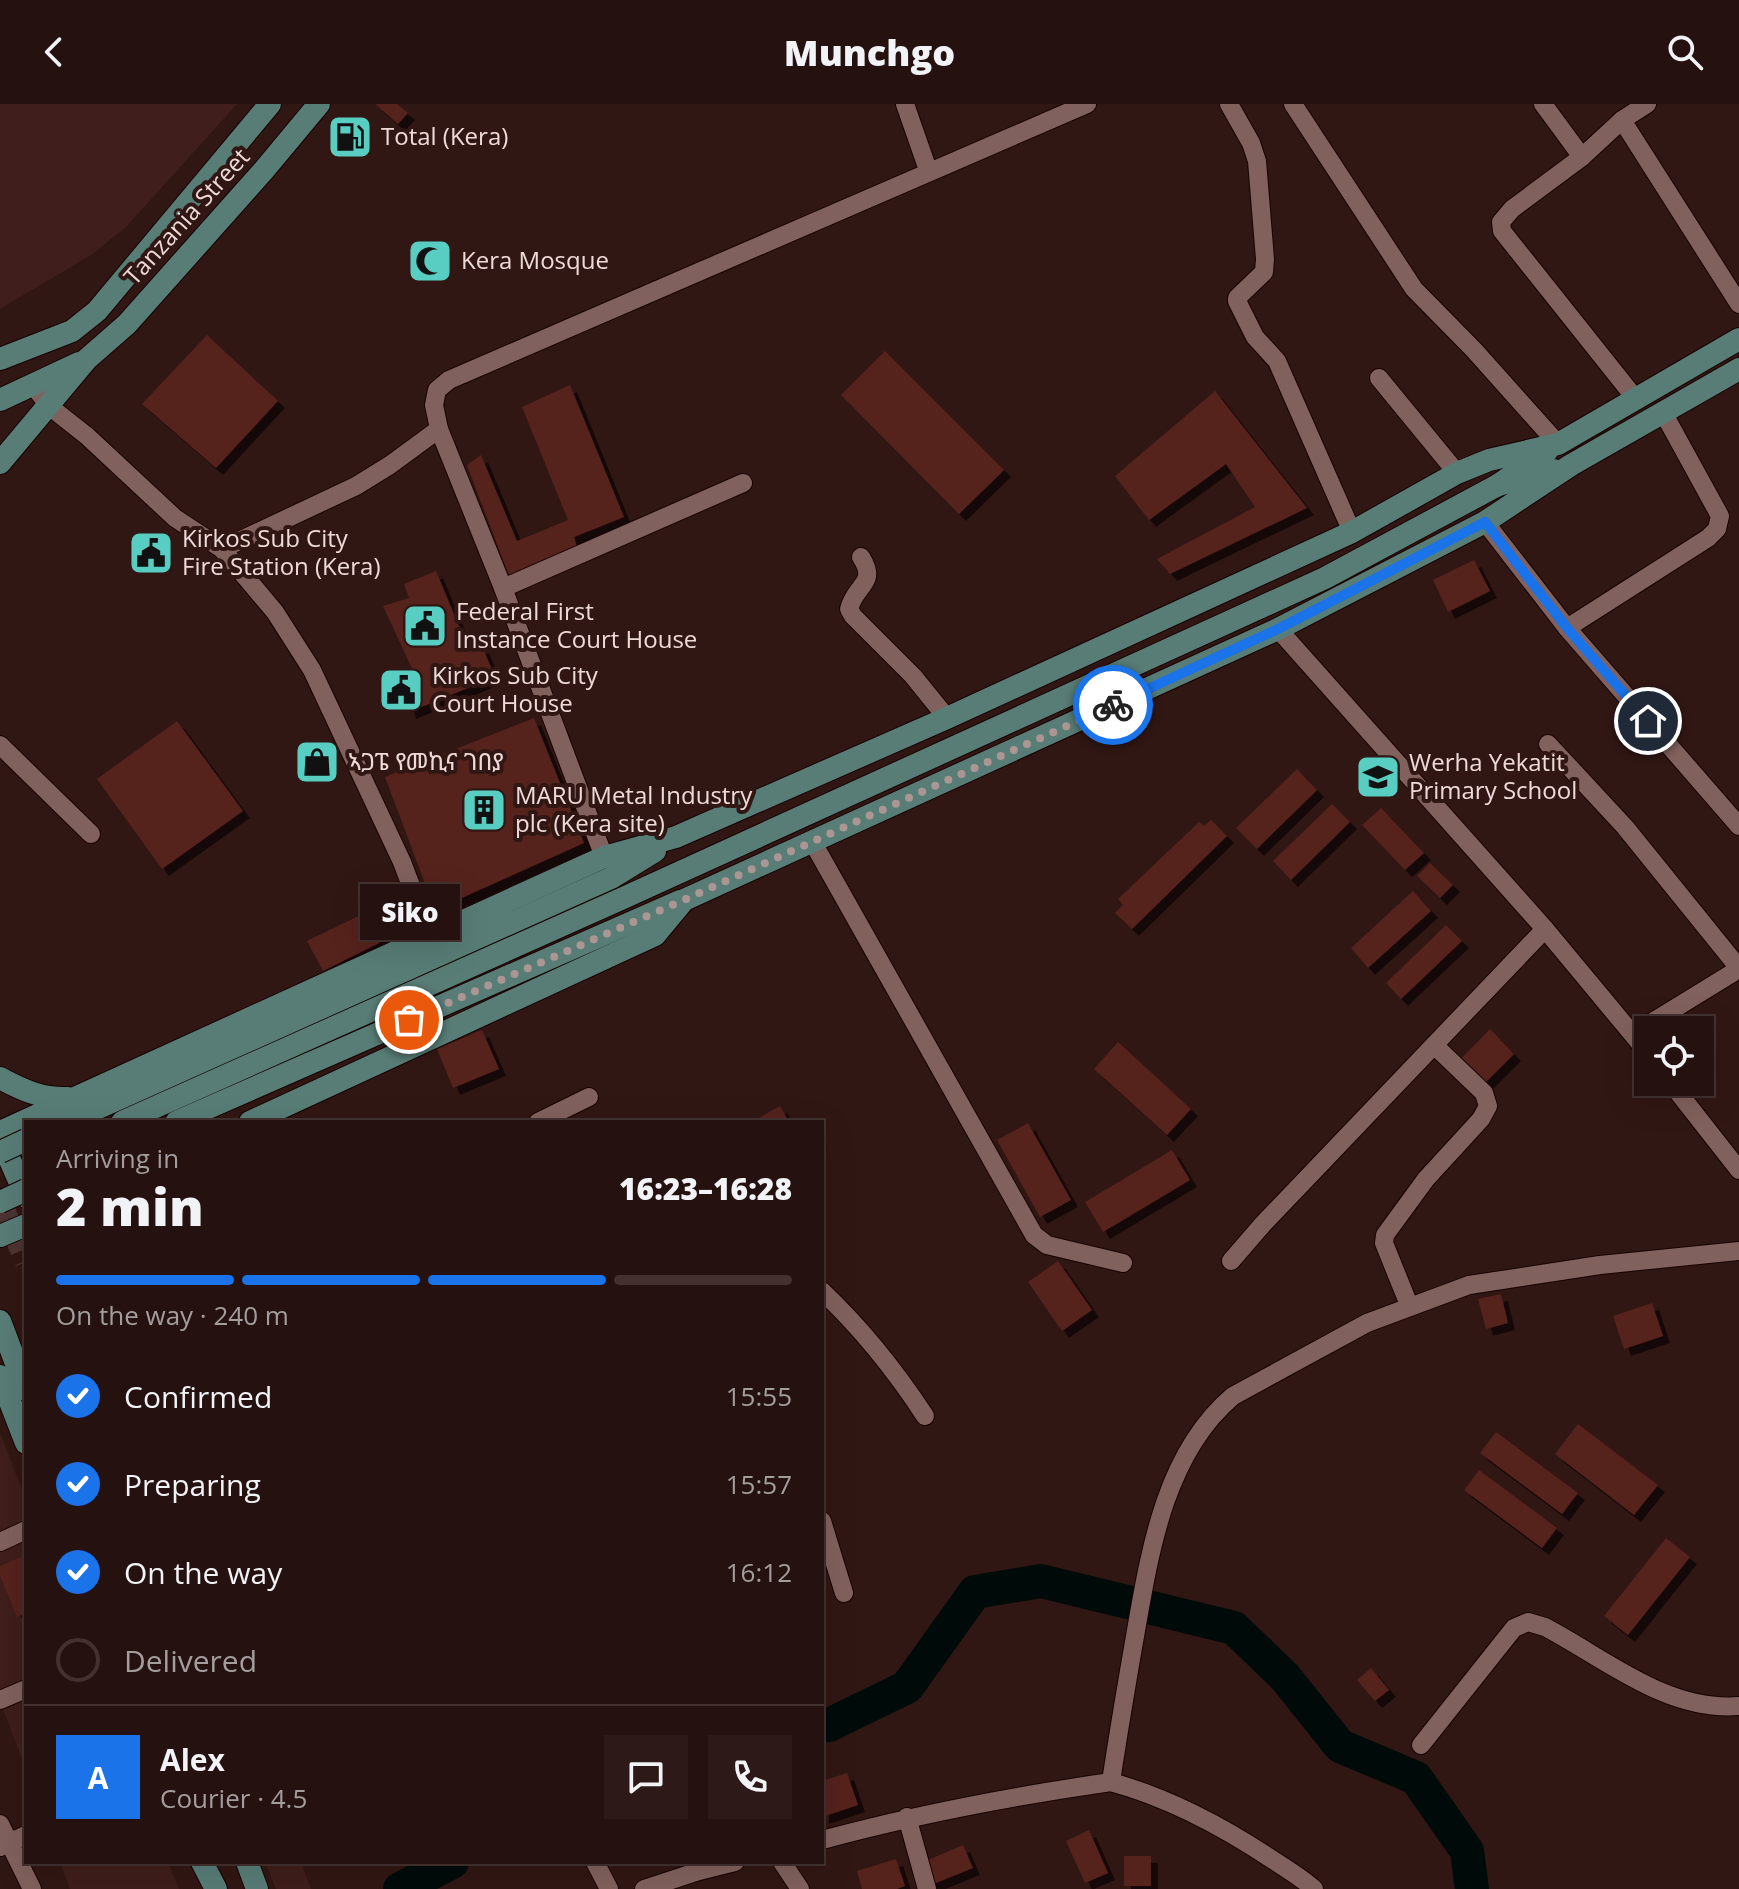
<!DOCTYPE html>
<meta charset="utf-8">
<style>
:root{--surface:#25110f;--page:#2d1a18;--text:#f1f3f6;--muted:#a39d9e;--line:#42312f;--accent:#1a73e8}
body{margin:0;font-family:"Open Sans","Noto Sans Ethiopic",sans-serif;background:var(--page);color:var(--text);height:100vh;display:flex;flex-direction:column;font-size:30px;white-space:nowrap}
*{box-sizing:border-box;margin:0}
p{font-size:26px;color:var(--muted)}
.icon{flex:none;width:44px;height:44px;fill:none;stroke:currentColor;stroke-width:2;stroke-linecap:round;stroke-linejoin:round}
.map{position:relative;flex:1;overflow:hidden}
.side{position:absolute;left:24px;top:1016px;width:800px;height:744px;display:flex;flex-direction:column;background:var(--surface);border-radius:0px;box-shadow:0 8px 32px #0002,0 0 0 2px var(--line)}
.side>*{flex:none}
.fabs{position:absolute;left:1634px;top:912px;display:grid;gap:16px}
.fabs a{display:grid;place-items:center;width:80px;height:80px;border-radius:0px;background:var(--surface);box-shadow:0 8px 32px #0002,0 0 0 2px var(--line);font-size:40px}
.pin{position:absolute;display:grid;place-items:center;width:68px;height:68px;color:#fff;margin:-34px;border:4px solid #fff;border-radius:50%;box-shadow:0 2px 8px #0007}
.courier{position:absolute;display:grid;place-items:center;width:80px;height:80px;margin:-40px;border:6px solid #1a73e8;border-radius:50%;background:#fff;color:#222;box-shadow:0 2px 10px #0007}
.bubble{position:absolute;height:56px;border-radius:0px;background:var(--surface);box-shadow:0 8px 32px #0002,0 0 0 2px var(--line);font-size:26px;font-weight:800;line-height:56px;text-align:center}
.headline em{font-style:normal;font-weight:800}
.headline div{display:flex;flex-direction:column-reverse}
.headline{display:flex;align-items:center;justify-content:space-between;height:136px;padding:0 32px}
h1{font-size:52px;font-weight:800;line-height:60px}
.bar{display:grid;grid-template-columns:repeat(4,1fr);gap:12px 8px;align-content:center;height:96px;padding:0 32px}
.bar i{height:10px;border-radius:6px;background:var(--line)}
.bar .active{background:var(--accent)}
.bar p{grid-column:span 4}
.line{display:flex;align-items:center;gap:20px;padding:0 32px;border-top:2px solid var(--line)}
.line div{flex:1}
.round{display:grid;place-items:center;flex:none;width:84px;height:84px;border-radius:0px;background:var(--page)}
ol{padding:0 32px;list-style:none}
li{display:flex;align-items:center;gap:24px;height:88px}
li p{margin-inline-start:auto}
li .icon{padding:8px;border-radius:50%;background:var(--accent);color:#fff;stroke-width:4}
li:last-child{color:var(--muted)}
li i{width:44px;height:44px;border:4px solid var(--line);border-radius:50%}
header{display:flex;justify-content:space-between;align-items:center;height:104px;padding:0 32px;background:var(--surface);font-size:36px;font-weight:800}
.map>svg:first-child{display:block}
.built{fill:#3f1e1b}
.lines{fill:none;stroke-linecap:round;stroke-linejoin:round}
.river{stroke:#000b09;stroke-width:34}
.building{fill:#56211d;filter:url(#shadow)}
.major-tunnel{stroke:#4d3432;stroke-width:22;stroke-dasharray:22 11;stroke-linecap:butt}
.minor-casing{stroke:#170302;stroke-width:20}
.major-casing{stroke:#170302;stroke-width:24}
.minor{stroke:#81615d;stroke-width:18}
.major{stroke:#587d76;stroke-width:22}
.major-bridge-casing{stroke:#170302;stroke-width:24;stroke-linecap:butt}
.major-bridge{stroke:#587d76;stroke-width:22}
.done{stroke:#ac9694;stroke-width:8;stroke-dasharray:0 14.4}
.route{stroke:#1a73e8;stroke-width:10}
.labels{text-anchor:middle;stroke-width:8;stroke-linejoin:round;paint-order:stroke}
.poi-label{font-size:24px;fill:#eedbd9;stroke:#311714;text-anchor:start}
.street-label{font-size:24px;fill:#eedbd9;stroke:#311714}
</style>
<header><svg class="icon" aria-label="back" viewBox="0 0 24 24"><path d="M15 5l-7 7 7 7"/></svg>Munchgo<svg class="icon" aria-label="search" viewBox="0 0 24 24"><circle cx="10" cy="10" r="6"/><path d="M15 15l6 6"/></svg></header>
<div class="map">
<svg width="1739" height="1785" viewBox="0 0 1739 1785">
<defs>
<filter id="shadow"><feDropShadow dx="7" dy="7" stdDeviation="0" flood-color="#0009"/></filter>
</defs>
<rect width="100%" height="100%" fill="#311714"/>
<g class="built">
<path d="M0 0H237L126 123 91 151 0 205Z"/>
<path d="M0 1329 26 1396V1666L0 1597Z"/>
<path d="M60 1758H168L179 1785H70Z"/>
<path d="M265 1758H301L311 1785H276Z"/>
</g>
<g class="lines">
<g class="river">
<path d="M822 1622 829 1621 907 1583 975 1488 1041 1477 1234 1524 1285 1573 1340 1642 1416 1674 1467 1747 1472 1785"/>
<path d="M400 1785 452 1758"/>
</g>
</g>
<g class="building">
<path d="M375 0H397L408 9 398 20Z"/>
<path d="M207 231 278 297 216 364 142 300Z"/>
<path d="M885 247 1004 366 959 410 841 291Z"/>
<path d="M570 281 624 413 574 433 579 449 511 477 467 361 481 351 517 437 568 416 522 303Z"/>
<path d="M1215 287 1307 404 1170 470 1157 455 1255 403 1226 360 1149 416 1115 372Z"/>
<path d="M1474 456 1490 487 1448 508 1433 476Z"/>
<path d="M436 467 469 546 482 542 495 573 409 608 406 598 410 596 401 575 414 569 383 502 409 494 404 480Z"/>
<path d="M534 614 584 739 435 806 385 673Z"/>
<path d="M177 617 243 707 162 765 97 675Z"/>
<path d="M1297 665 1317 686 1257 745 1236 724Z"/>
<path d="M1332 700 1350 718 1291 776 1273 757Z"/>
<path d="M1381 704 1424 749 1405 766 1362 721Z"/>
<path d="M1211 716 1227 732 1132 825 1115 809 1123 801 1118 795 1199 718 1204 722Z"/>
<path d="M1430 759 1453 781 1440 794 1417 772Z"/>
<path d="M1413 787 1431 807 1368 864 1351 844Z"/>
<path d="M375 804 386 826 384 832 379 839 323 867 307 837Z"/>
<path d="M1446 821 1462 837 1401 895 1386 879Z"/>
<path d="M1490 925 1514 950 1485 979 1461 955Z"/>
<path d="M482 926 499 965 453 984 437 945Z"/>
<path d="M1118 938 1191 1005 1167 1031 1094 965Z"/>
<path d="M780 1002 789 1018H752Z"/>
<path d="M1028 1019 1071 1096 1040 1113 997 1036Z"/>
<path d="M1172 1046 1190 1076 1103 1128 1085 1098Z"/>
<path d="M1058 1157 1092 1206 1062 1227 1028 1178Z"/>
<path d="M1501 1190 1508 1219 1486 1225 1478 1195Z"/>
<path d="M1652 1199 1663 1232 1624 1245 1613 1212Z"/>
<path d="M1578 1320 1658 1381 1634 1411 1555 1350Z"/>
<path d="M1496 1328 1578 1389 1562 1410 1480 1349Z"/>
<path d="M1479 1366 1557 1424 1542 1444 1464 1386Z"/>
<path d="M1666 1434 1690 1453 1628 1531 1604 1512Z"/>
<path d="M26 1451V1509L17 1513 0 1472V1462Z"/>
<path d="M1371 1564 1389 1586 1375 1597 1357 1576Z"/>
<path d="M847 1669 858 1701 822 1713V1677Z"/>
<path d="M1089 1726 1108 1769 1085 1779 1066 1737Z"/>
<path d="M963 1741 973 1764 931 1781 921 1759Z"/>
<rect x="1124" y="1752" width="27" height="30"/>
<path d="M896 1755 905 1782 897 1785H862L857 1767Z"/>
</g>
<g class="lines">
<path class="major-tunnel" d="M0 1096 26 1158"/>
<g class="minor-casing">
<g id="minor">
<path d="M905 0 928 66"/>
<path d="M1229 0 1251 39 1257 57 1265 155 1264 168 1237 194V197L1255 233 1277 257 1352 428"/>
<path d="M1293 0 1414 185 1474 246 1558 340"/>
<path d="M1543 0 1582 53 1622 16 1647 0"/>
<path d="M1622 16 1739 200"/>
<path d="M1582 53 1512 105 1501 118 1502 127 1635 294"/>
<path d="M1379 274 1457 369"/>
<path d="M34 282 49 302 87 332 175 414 222 445 275 508 312 566 402 758 430 832"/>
<path d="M1485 418 1567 524 1739 722"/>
<path d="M222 445 356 382 390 361 439 325"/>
<path d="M861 453C878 480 856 479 849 505L853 512 913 572 947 614"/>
<path d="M503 484 743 379"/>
<path d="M1567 524 1708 434 1717 425 1720 412 1664 310"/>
<path d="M1278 525 1545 825 1648 949"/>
<path d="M1548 640 1625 723 1739 864"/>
<path d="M0 641 91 730"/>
<path d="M812 737 1034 1131 1047 1141 1123 1159"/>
<path d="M604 753 503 484 439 325 434 301 437 286 449 276 1087 0"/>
<path d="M1633 930 1739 865"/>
<path d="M1670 978 1739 1066"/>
<path d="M538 1018 589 993"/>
<path d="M1231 1157 1263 1120 1545 825"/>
<path d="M822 1187C862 1225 895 1266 925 1312"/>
<path d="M1409 1201 1384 1139 1385 1131 1426 1075 1481 1015 1488 1002 1484 989 1434 941"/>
<path d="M822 1417 844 1489"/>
<path d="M0 1438 26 1426"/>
<path d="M0 1596 26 1585"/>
<path d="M1421 1641 1514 1524 1528 1518 1545 1523C1606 1555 1667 1608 1739 1602"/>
<path d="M1111 1678C1170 1694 1222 1722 1273 1756 1287 1765 1302 1774 1314 1785"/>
<path d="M907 1713 927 1785"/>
<path d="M0 1720 32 1785"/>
<path d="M822 1736C918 1710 1013 1692 1111 1678 1118 1631 1126 1584 1134 1538 1149 1453 1163 1351 1233 1292L1367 1219 1469 1181 1600 1161 1739 1147"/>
<path d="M0 1743 26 1731"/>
<path d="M595 1758 609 1785"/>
<path d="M782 1758 800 1785"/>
<path d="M644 1785 699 1767 735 1758"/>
</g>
</g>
<g class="major-casing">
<g id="major">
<path d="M0 255 72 227 97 207 270 0"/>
<path d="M0 296 79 259"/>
<path d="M1547 347 1498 381 1554 366"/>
<path d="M0 359 87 255 127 220 264 66 319 0"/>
<path d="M0 974C22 986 42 995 68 994"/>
<path d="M67 1018 611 774 655 747"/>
<path d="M122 1018 621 795 1325 474 1498 381"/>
<path d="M176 1018 680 797"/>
<path d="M250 1018 655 831 684 796 1278 525 1485 418 1571 361 1739 265"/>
<path d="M0 1028 604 753 676 733 947 614 1352 428 1457 369 1489 356 1558 340 1739 235"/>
<path d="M0 1033 26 1093"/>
<path d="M0 1132 26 1121"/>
<path d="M0 1217 26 1286"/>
<path d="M0 1272 26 1339"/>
<path d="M202 1758 216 1785"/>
<path d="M247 1758 257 1785"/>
</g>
</g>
<use href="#minor" class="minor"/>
<use href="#major" class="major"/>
<g class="major-bridge-casing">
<g id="major-bridge">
<path d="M0 1048 26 1036"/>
<path d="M0 1098 26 1086"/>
</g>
</g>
<use href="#major-bridge" class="major-bridge"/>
</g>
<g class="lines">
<path class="done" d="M409 916 684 796 1113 601"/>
<path class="route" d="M1113 601 1278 525 1485 418 1567 524 1648 617"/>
</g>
<defs>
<g id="fuel-square" transform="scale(2.3)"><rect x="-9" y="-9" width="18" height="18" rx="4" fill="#57cec1" stroke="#311714"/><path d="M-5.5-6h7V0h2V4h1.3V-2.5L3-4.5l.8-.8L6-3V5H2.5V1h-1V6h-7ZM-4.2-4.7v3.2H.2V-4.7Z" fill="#111"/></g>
<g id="mosque-square" transform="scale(2.3)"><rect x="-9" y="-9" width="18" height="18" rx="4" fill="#57cec1" stroke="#311714"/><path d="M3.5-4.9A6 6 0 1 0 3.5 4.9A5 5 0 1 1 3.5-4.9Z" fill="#111"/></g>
<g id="civic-square" transform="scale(2.3)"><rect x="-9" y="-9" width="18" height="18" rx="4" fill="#57cec1" stroke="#311714"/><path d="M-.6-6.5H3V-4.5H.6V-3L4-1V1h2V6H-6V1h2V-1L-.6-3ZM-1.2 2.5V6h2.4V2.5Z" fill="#111"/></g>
<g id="shop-square" transform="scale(2.3)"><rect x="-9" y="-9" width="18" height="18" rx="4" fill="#57cec1" stroke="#311714"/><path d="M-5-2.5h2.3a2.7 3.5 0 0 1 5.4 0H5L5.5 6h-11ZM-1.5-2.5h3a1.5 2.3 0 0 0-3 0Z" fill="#111"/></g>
<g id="school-square" transform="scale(2.3)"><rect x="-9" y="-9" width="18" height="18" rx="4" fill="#57cec1" stroke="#311714"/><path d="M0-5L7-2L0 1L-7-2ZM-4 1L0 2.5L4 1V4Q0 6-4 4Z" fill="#111"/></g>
<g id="building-square" transform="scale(2.3)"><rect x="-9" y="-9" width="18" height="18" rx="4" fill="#57cec1" stroke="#311714"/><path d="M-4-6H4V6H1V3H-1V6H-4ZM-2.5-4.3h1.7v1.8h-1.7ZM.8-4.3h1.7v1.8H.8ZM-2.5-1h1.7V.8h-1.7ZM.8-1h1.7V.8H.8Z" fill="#111"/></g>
</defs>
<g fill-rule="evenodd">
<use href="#fuel-square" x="350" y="33"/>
<use href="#mosque-square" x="430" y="157"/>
<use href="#civic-square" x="151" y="449"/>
<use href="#civic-square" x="425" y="522"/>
<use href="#civic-square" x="401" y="586"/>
<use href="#shop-square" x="317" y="658"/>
<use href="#school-square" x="1378" y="673"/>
<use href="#building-square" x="484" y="706"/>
</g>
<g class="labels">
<g class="poi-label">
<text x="381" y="41">Total (Kera)</text>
<text x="461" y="165">Kera Mosque</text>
<text x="182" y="443">Kirkos Sub City<tspan x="182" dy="28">Fire Station (Kera)</tspan></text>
<text x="456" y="516">Federal First<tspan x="456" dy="28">Instance Court House</tspan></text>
<text x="432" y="580">Kirkos Sub City<tspan x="432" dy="28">Court House</tspan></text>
<text x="348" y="666">ኣጋፔ የመኪና ገበያ</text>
<text x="1409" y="667">Werha Yekatit<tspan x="1409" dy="28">Primary School</tspan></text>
<text x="515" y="700">MARU Metal Industry<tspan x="515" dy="28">plc (Kera site)</tspan></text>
</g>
<g class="street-label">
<text transform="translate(187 113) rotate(-48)" y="8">Tanzania Street</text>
</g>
</g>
</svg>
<div class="fabs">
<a><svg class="icon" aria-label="locate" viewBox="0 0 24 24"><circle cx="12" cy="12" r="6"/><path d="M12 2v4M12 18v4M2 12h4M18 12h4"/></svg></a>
</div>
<div class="pin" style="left:409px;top:916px;background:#ea580c"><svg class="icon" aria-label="bag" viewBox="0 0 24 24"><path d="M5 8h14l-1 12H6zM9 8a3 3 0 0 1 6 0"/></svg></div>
<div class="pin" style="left:1648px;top:617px;background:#1f2937"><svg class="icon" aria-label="home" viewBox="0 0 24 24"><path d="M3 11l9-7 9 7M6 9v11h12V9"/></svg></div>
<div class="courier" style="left:1113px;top:601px"><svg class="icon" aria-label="bike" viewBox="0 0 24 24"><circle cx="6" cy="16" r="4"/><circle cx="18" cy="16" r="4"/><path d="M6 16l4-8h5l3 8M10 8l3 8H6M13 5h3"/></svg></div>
<div class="bubble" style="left:360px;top:780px;width:100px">Siko</div>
<section class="side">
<div class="headline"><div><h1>2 min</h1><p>Arriving in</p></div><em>16:23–16:28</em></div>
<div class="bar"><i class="active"></i><i class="active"></i><i class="active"></i><i></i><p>On the way · 240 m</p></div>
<ol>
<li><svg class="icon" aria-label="check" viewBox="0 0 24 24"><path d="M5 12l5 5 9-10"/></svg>Confirmed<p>15:55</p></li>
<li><svg class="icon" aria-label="check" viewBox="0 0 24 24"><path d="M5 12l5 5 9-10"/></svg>Preparing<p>15:57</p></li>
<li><svg class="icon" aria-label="check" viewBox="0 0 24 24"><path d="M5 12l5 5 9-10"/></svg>On the way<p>16:12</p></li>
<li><i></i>Delivered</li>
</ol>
<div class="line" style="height:144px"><b class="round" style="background:var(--accent);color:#fff">A</b><div><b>Alex</b><p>Courier · 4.5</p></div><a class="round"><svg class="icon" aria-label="chat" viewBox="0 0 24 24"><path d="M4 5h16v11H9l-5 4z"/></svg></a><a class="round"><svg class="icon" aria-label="phone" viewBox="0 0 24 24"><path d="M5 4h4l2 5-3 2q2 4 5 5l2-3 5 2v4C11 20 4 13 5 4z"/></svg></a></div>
</section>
</div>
